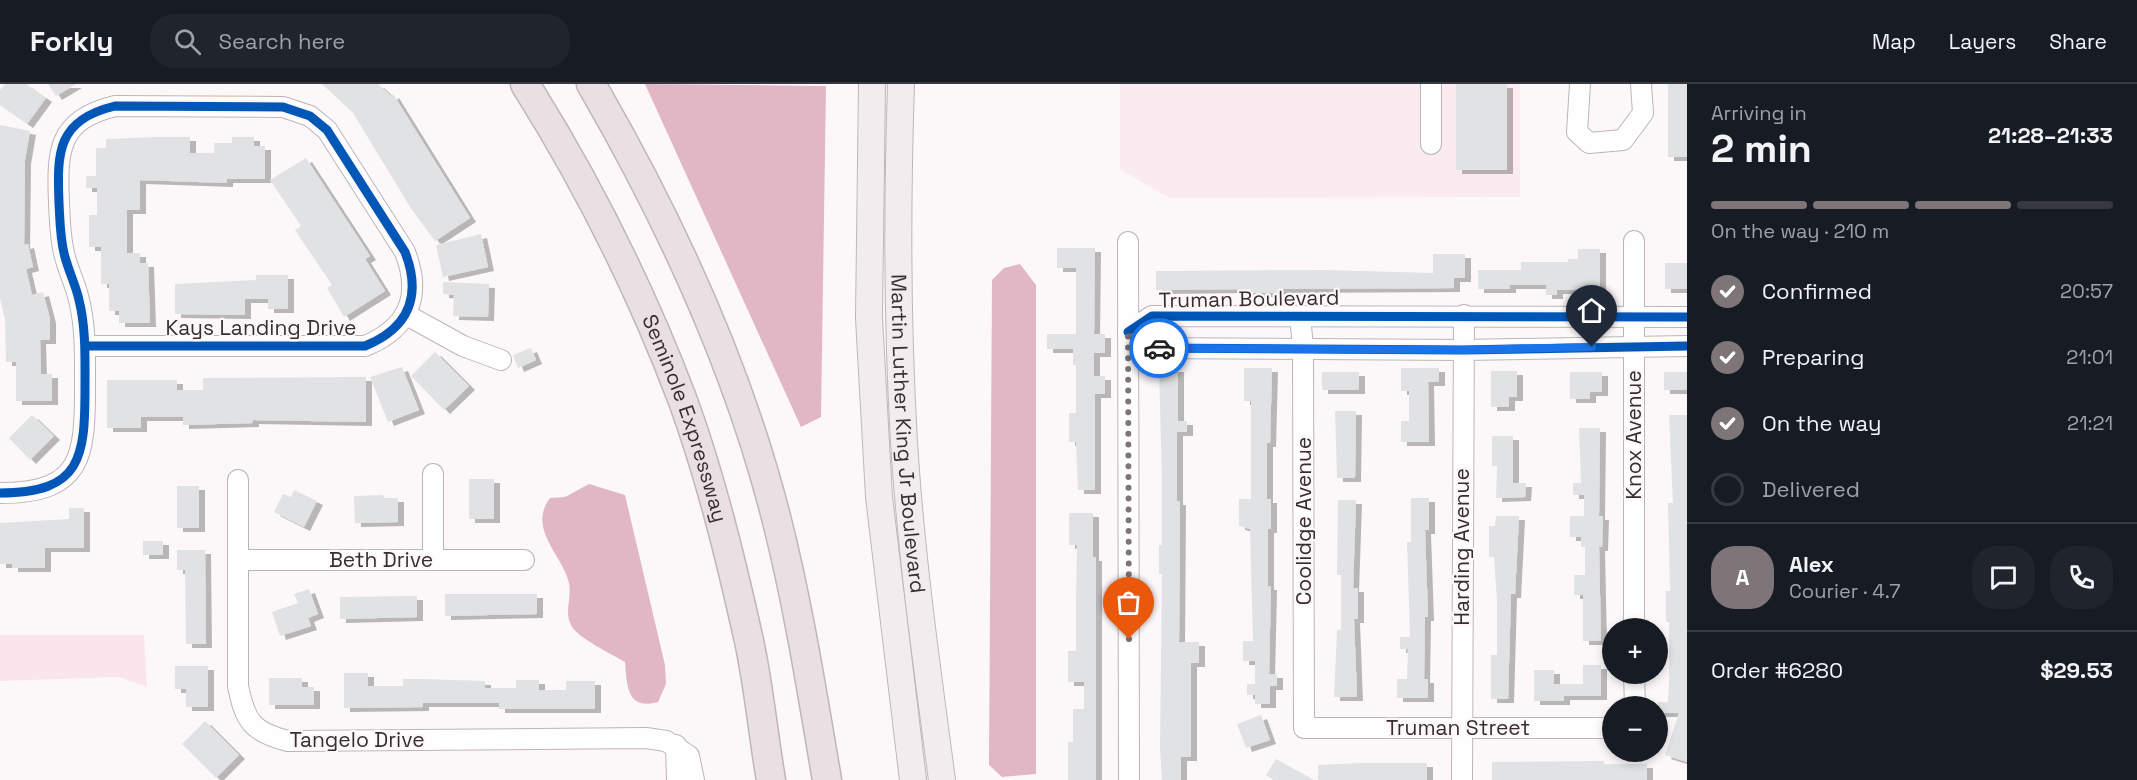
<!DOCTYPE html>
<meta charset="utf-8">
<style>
:root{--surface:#171b24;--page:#20242c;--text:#f1f3f6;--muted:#9ea1a6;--line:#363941;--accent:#7d7577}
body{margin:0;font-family:"Space Grotesk",sans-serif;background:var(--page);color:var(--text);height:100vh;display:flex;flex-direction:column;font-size:22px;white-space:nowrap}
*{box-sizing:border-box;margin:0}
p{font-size:20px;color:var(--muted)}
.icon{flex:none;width:33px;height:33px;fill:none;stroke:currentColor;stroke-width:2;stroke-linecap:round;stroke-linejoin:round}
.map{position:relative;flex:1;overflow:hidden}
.details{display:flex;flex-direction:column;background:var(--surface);width:450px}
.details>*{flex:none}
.controls{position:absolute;left:1602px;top:534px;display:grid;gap:12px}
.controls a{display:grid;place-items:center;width:66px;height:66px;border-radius:50%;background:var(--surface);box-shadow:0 3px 9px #0003;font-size:30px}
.pin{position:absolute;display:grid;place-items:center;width:51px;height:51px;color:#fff;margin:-62px -26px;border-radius:50% 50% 50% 0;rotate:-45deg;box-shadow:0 0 6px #0007}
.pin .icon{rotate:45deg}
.courier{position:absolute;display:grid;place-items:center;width:60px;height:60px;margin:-30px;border:4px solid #1a73e8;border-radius:50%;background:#fff;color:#222;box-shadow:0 2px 8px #0007}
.head em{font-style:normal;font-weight:800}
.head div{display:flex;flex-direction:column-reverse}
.head{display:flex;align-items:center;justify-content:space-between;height:102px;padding:0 24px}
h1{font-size:39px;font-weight:800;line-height:45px}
.bar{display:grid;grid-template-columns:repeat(4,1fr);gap:9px 6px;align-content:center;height:72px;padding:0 24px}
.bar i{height:8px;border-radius:4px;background:var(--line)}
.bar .active{background:var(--accent)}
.bar p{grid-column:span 4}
.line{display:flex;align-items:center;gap:15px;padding:0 24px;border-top:2px solid var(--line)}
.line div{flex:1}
.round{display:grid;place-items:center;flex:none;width:63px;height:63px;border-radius:24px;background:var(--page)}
ol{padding:0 24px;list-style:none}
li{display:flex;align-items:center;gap:18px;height:66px}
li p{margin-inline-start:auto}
li .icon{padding:6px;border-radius:50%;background:var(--accent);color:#fff;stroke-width:4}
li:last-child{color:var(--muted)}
li i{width:33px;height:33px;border:3px solid var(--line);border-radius:50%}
header{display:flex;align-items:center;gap:36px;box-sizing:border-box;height:84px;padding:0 30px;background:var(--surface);border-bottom:2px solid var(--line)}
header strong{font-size:28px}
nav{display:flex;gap:33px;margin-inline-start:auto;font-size:21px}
.search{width:420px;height:54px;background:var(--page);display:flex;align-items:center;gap:15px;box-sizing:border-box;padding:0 21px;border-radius:24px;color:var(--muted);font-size:22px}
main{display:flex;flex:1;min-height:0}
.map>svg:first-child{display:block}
.built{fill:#f9ebf0}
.green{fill:#fbe5ec}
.water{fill:#e1b7c5}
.building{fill:#e0e2e4;filter:url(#shadow)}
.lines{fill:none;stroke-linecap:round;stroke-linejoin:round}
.minor-casing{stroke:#bcb5b8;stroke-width:22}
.major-casing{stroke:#c1b5b9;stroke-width:28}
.highway-casing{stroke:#c1b5b9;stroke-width:31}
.minor{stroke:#fffefe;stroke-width:20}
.major{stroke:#f2ecee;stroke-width:26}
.highway{stroke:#e9e0e3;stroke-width:28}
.cycleway-casing{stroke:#fdf7f9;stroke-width:13}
.cycleway{stroke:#0057b8;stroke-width:9}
.done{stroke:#7d7577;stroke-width:6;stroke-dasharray:0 10.8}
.route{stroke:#1a73e8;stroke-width:8}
.labels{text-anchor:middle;stroke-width:4.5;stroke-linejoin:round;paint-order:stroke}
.street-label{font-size:21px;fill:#382e31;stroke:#fdf7f9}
</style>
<header>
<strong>Forkly</strong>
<div class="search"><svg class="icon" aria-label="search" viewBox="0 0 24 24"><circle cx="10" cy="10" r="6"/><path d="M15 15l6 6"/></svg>Search here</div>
<nav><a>Map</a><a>Layers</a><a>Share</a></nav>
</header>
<main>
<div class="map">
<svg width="1687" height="696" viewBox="0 0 1687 696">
<defs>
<filter id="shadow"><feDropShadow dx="6" dy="4" stdDeviation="0" flood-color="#0004"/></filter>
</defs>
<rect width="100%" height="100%" fill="#fcf8fa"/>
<path class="built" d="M1120 0H1520V113L1169 114 1120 85Z"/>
<path class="green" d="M0 551H144L147 603 119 593 0 597Z"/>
<g class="water">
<path d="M645 0 826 2 821 333 801 343Z"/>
<path d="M1020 180 1036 201V690L1002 693 989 681 992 196 1004 184Z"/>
<path d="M589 400 625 411 665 581 666 600 658 618C626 627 627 600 625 578 612 570 577 554 571 541 564 528 572 513 569 499 562 470 527 445 550 414L565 413Z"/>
</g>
<g class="building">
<path d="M5 0H26L46 14 27 40 0 21V6Z"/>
<path d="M48 0H76L56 12Z"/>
<path d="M322 0H378L391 12 393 10 470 134 435 157 412 126 353 29Z"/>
<rect x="1456" y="0" width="51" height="86"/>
<rect x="1668" y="0" width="19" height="73"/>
<path d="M0 41 30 47 25 76 24 161 28 160 33 183 26 185 32 211 43 208 50 235V256H40L41 290H52V317H16V278H6L5 235 0 215Z"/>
<path d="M157 53H190V69H214V59H232V53H254V62H265V95H227V99L140 96V126H127V169H140V179H148L150 239H119V227H109V200H101V163H89V131H97V104H86V92H96V64H106V55Z"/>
<path d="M306 74 370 172 365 175 385 207 344 233 327 204 332 201 295 146 301 142 270 96Z"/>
<path d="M481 150 488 183 443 193 436 161Z"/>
<path d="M1057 164H1095L1094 250H1105V269H1094V292H1105V310H1095V406H1078L1076 358H1069V329H1076V281H1073V265H1047V250H1076V184H1057Z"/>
<path d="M1578 165H1600V206H1557V211H1546V201H1510V205H1478V186H1521V178H1568V175H1578Z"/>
<path d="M1433 170H1465V194H1454V204L1281 205V209H1247V205L1156 206V187L1324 186 1433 189Z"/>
<rect x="1665" y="179" width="22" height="26"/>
<path d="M256 191H288V225H268V215H245V231L175 230V200L256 196Z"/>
<path d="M443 198 489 200 488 233 453 232 454 211 443 210Z"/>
<path d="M531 264 536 276 518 284 513 271Z"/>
<path d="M435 268 469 302 444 326 411 292Z"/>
<path d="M402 283 419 326 388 338 370 293Z"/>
<path d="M1159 284H1178V337H1187V348H1177V417H1180L1179 558H1199V579H1191V673H1181V696H1162L1160 663 1162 490H1159V461H1162V397Z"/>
<path d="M1244 284H1272L1270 359H1267V415H1271V445H1268V502H1271L1269 590H1277V602H1270V620H1255V611H1247V600H1255V577H1243V557H1253L1250 445 1239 442V415H1251V317H1244Z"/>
<path d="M1401 284H1439V298H1428L1429 358H1401V337H1409V307H1401Z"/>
<path d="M1491 287H1517V313H1509V323H1491Z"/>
<rect x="1322" y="288" width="37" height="18"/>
<path d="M1570 288H1602V308H1590V315H1570Z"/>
<rect x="1664" y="288" width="23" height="18"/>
<path d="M366 293V338L253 336V339L183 341V333H141V344H107V296H177V306H203V294Z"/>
<path d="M1335 327H1356L1355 394H1337Z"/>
<path d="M32 331 54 352 30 376 9 354Z"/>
<path d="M1669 331H1687V678L1665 671 1679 629H1658V618H1668L1669 597V538H1666V507H1670L1668 419H1673Z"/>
<path d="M1579 344H1600L1599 432H1603L1602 463H1599L1601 557H1583V511H1574V491H1585V463H1581V453H1570V432H1584V411H1573V399H1581Z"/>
<path d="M1492 352H1513V399H1526L1525 413 1496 414 1497 382H1492Z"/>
<rect x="469" y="395" width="25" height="40"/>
<rect x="177" y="402" width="22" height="42"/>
<path d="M294 406 317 417 304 443 274 428 283 410 291 413Z"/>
<path d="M383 411 384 414H398V438L355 439 354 412Z"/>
<path d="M1411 414H1429V446H1425L1428 533H1425L1424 595H1428V614H1397V595H1407L1408 565H1400V553H1410L1407 458H1411Z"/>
<path d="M1338 416H1356L1353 504H1358V535H1354L1357 613H1334L1337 546H1341V491H1337Z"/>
<path d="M69 424H84V464H45V484H12V480H0V439L69 435Z"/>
<path d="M1069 429H1093V473H1096V696H1068V658H1073V625H1084V598H1068V567H1076V520L1077 461H1069Z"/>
<path d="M1496 432H1519L1515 510H1511L1508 615H1491V571H1497V517L1494 473H1489V442H1495Z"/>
<rect x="143" y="457" width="20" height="14"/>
<path d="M177 466H205L206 560H186L185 486H177Z"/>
<path d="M309 505 318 530 308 534 311 542 280 552 272 528 298 519 294 510Z"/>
<path d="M445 510H537V530L445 532Z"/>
<path d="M417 512V533L340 535V513Z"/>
<path d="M1583 581H1601V612H1564V617H1534V586H1554V600H1583Z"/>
<path d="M175 582H208V623H186V605H175Z"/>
<path d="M344 589H368V602H403V595H423L485 597V604H516V596H539V606H566V597H595V625H499V619H423V623L344 624Z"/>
<path d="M269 594H302V603H314V621H269Z"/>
<path d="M1261 631 1270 656 1246 664 1237 640Z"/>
<path d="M205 637 239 671 216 694 182 660Z"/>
<path d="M1276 675 1314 696H1274L1266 691Z"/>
<path d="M1604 677V680H1647V696H1492V678Z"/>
<path d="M1360 679H1427V696H1318V681Z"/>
</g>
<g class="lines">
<g class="minor-casing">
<g id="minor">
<path d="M1580 0 1577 48 1589 59 1623 56 1643 29 1641 0"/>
<path d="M1431 60V0"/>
<path d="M1634 157V544"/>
<path d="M1128 158 1129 696"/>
<path d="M405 230 463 262 501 276"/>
<path d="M1300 231 1303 264 1304 644H1612"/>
<path d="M1687 233 1152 232 1128 248 1148 264 1463 266 1687 262"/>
<path d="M238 396V602C245 637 252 648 288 657L646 654 666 657 689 672 694 696"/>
<path d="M0 409C82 409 85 373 85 303 85 274 86 244 79 216 76 202 69 188 65 173 60 156 60 137 59 119 57 68 57 36 115 22L283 23 310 32 327 46 405 168C422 212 409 244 365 262H85"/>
<path d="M239 476H524"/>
<path d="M433 476V390"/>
<path d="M1634 590 1635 622"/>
<path d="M676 661 677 696"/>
<path d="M1462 696 1464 231"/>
</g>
</g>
<g class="major-casing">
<g id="major">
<path d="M872 0 869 234 879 413 913 696"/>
<path id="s1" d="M901 0C897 120 897 239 904 358 911 471 927 584 942 696"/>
</g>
</g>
<g class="highway-casing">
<g id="highway">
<path id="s2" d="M525 0C588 100 641 206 683 317 711 394 731 476 749 557 759 603 763 650 771 696"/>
<path d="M591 0C670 136 737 280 776 433 798 519 812 608 827 696"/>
</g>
</g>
<use href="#minor" class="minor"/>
<use href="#major" class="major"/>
<use href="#highway" class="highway"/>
<g class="cycleway-casing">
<g id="cycleway">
<path d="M1687 233 1152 232 1128 248 1148 264 1463 266 1687 262"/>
<path d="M0 409C82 409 85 373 85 303 85 274 86 244 79 216 76 202 69 188 65 173 60 156 60 137 59 119 57 68 57 36 115 22L283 23 310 32 327 46 405 168C422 212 409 244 365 262H85"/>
</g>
</g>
<use href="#cycleway" class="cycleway"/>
</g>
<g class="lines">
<path class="done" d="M1129 555 1128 248 1148 264H1159"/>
<path class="route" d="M1159 264 1463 266 1592 263"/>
</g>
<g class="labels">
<g class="street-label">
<text transform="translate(1249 215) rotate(-1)" y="7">Truman Boulevard</text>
<text x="261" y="251">Kays Landing Drive</text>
<text dy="7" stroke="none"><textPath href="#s2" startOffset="372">Seminole Expressway</textPath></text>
<text dy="7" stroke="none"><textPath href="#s1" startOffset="350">Martin Luther King Jr Boulevard</textPath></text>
<text transform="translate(1634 351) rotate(-90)" y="7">Knox Avenue</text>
<text transform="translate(1304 437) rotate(-90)" y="7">Coolidge Avenue</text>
<text transform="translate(1462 463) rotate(-90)" y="7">Harding Avenue</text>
<text x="381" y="483">Beth Drive</text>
<text x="1458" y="651">Truman Street</text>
<text x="357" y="663">Tangelo Drive</text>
</g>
</g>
</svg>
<div class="controls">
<a>+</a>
<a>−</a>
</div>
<div class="pin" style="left:1129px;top:555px;background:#ea580c"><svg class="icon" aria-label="bag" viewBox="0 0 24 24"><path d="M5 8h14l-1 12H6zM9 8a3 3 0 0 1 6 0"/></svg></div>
<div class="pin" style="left:1592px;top:263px;background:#1f2937"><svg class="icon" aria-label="home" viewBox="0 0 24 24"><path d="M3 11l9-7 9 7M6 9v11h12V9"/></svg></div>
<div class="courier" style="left:1159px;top:264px"><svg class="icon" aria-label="car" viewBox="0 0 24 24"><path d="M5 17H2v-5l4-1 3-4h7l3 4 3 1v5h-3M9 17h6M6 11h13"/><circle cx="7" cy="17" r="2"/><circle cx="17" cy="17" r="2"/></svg></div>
</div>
<section class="details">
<div class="head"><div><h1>2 min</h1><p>Arriving in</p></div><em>21:28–21:33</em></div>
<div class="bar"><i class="active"></i><i class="active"></i><i class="active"></i><i></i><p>On the way · 210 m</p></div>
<ol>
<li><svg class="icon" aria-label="check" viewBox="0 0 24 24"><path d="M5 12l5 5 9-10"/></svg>Confirmed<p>20:57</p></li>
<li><svg class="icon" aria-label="check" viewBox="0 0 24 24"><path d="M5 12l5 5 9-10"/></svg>Preparing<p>21:01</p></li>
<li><svg class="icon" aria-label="check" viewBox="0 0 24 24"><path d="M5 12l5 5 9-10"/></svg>On the way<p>21:21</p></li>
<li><i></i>Delivered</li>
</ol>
<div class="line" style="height:108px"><b class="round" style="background:var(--accent);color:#fff">A</b><div><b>Alex</b><p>Courier · 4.7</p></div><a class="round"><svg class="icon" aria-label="chat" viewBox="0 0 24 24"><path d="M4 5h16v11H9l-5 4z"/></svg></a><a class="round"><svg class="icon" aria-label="phone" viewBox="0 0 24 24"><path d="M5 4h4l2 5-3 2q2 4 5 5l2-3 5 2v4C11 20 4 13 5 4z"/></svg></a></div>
<div class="line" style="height:78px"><div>Order #6280</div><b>$29.53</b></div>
</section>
</main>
